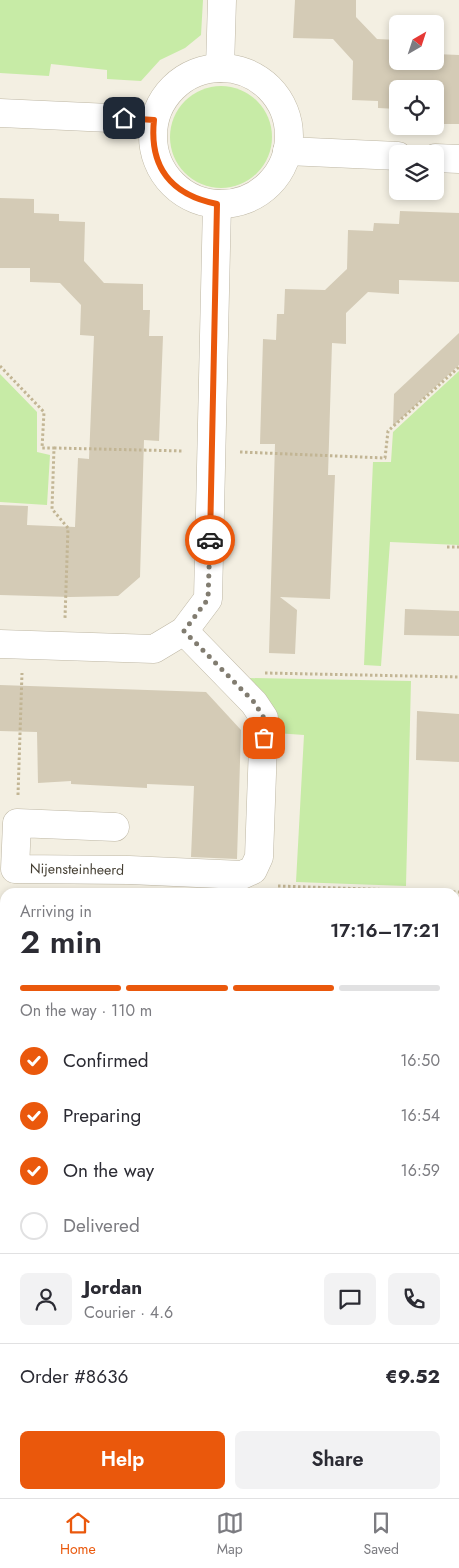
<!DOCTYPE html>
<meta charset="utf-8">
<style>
:root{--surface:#fff;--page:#f2f2f3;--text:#2b2b33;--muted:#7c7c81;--line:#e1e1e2;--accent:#ea580c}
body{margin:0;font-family:Jost,sans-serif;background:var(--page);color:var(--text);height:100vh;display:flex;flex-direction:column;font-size:19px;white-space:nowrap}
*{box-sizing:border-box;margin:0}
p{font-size:16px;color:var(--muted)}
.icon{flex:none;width:28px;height:28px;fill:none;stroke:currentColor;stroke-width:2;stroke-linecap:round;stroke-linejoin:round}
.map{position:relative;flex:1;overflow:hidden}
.side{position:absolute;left:0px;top:888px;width:460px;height:611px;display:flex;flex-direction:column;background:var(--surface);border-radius:15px 15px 0 0;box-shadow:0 2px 8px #0003}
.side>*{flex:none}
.needle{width:32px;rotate:39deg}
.tools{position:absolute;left:389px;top:15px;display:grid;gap:10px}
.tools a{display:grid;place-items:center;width:55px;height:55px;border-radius:8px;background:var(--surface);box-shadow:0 2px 8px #0003;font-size:25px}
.pin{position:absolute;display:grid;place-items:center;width:42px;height:42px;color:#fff;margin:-21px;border-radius:10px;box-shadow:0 2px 8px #0006}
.courier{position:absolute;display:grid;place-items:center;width:50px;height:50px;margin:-25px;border:4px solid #ea580c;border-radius:50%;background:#fff;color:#222;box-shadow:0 1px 6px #0007}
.head em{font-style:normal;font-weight:600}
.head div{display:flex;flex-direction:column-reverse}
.head{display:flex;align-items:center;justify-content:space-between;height:85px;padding:0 20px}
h1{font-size:32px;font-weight:600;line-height:38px}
.bar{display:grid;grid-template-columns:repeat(4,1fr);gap:8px 5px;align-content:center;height:60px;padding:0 20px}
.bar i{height:6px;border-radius:4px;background:var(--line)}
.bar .current{background:var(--accent)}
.bar p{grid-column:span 4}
.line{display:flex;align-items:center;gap:12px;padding:0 20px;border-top:1px solid var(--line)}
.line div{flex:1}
.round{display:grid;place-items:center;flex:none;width:52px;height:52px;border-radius:8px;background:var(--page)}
ol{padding:0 20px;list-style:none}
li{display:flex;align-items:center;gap:15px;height:55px}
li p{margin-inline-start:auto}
li .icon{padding:5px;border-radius:50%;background:var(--accent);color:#fff;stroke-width:4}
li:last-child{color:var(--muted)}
li i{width:28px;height:28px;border:2px solid var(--line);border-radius:50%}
.button{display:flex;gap:10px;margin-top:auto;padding:10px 20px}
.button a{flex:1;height:58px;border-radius:8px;background:var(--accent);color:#fff;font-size:20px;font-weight:600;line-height:58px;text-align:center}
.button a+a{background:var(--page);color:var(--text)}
.tabs{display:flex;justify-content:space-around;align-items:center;height:70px;border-top:1px solid var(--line);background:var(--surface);font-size:14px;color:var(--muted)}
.tabs a{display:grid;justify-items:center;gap:2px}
.tabs .current{color:var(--accent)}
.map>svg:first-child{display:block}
.green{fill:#c7eba6}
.water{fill:#97c8f6}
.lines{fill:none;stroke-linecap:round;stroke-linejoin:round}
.stream{stroke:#97c8f6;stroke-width:9}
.building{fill:#d4cbb6}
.minor-casing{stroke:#beb7a4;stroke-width:29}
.path{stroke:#c2b594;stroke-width:3;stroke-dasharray:2.5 2.5;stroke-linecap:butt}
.minor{stroke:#fff;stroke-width:28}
.done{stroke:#817c70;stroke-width:5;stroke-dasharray:0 9}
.route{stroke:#ea580c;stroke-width:6}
.labels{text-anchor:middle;stroke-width:4;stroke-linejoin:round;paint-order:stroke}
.street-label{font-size:14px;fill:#443e32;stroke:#fff}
</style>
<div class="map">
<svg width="459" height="1498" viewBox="0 0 459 1498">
<rect width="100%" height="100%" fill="#f3efe2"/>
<g class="green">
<path d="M0 0H203L201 35 185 48 160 60 141 81 107 79V70L51 64 49 76 0 73Z"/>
<circle cx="221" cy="137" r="51"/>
<path d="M459 371V545L390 542 381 666 364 665 373 462H391L393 432Z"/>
<path d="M0 374 37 412V452L50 455 47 505 0 502Z"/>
<path d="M249 678 411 681 406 886 296 882 304 735 276 733C282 708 264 694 249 678Z"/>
<path d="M0 981 5 982V1494H455V1015L459 1016V1498H0Z"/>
</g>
<path class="water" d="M0 1119H5V1184L0 1179Z"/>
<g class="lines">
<g class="stream">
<path d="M0 994H5"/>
<path d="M455 1028H459"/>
</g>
</g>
<g class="building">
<path d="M295 0H356V17L377 39 398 40V61H435V54L459 55V124H435V89H398V109L378 108V101L352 100 353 61 333 39 293 38Z"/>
<path d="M0 198 34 199V213L59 214V221L85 222 84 261 104 283 143 284V310H150L149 336H163L159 441 144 440 140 577 118 596 70 597 0 595V505L28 506 27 525 75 527 78 458 89 459 94 336 80 335 81 305 60 283 30 282V268H0Z"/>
<path d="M400 211 459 213V282L399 280V294L368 292 346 313V344L332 343 328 475H335L330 599 280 597 297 610 295 654 269 653 275 444H260L263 339 276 340 277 314H284L285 289 325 290 347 269 348 230 373 231 374 223 399 224Z"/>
<path d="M459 333V365L393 426 394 394Z"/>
<path d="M405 609 459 611V636L404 635Z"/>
<path d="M0 685 206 692 241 730 237 859 191 857 194 786 147 784V788L71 784V781L38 783 37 732 0 731Z"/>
<path d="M417 711 459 714V762L416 760Z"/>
</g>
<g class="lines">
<g class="minor-casing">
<g id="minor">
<path d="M220 68 222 0"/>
<circle cx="221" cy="136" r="68"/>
<path d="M0 113 154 120"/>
<path d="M287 151 398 156"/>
<path d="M435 158 459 159"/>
<path d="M0 644 154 649 184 631 208 599 217 204"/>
<path d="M115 827 17 823 15 869 129 870 242 875 253 870 259 857 264 718 254 703 184 631"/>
</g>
</g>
<g class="path">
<path d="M0 366 44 412 42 448H54L52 509 68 528 65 618"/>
<path d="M54 448 184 451"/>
<path d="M240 452 385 458 388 431 459 367"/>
<path d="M447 547H459"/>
<path d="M265 673 459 677"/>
<path d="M18 795 22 673"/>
<path d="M278 886 459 892"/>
<path d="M4 968 5 925"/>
<path d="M0 1046 5 1047"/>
<path d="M455 1076 459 1078"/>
<path d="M0 1454 5 1455"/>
<path d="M236 1494 264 1498"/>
</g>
<use href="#minor" class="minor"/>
</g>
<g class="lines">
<path class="done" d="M210 540 208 599 184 631 254 702 264 718V738"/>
<path class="route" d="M124 118 154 120C149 167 171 195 217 204L210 540"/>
</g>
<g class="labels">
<g class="street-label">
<text transform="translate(77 869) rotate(1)" y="5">Nijensteinheerd</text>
</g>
</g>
</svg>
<div class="tools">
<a><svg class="needle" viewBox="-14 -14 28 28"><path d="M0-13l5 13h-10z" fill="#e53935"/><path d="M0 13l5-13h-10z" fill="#7c7c81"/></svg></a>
<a><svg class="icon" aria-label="locate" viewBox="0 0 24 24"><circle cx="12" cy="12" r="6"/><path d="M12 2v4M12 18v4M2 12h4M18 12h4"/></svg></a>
<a><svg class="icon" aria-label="layers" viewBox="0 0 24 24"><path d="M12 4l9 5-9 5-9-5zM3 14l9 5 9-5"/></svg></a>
</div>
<div class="pin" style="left:264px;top:738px;background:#ea580c"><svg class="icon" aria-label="bag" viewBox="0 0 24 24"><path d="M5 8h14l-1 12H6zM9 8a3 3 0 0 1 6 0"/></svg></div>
<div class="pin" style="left:124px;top:118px;background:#1f2937"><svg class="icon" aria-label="home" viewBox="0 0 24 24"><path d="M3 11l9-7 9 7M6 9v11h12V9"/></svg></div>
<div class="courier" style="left:210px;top:540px"><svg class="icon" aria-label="car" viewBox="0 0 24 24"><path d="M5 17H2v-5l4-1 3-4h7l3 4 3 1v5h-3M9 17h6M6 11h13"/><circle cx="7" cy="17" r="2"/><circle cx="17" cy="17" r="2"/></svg></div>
<section class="side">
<div class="head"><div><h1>2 min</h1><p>Arriving in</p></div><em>17:16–17:21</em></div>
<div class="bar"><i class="current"></i><i class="current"></i><i class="current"></i><i></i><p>On the way · 110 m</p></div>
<ol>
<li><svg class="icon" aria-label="check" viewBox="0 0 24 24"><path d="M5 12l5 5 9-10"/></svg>Confirmed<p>16:50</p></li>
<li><svg class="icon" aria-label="check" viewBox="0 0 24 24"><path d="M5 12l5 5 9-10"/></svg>Preparing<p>16:54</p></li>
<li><svg class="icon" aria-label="check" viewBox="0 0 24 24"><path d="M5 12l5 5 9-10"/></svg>On the way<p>16:59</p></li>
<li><i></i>Delivered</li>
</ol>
<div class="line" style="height:90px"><a class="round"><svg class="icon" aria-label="person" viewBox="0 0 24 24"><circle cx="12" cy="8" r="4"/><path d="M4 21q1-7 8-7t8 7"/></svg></a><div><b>Jordan</b><p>Courier · 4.6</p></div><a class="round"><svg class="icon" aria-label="chat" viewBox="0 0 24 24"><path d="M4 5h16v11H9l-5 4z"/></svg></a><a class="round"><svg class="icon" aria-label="phone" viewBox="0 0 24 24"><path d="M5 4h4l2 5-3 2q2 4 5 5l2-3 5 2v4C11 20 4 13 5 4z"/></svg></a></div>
<div class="line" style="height:65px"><div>Order #8636</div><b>€9.52</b></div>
<div class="button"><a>Help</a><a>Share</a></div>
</section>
</div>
<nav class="tabs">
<a class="current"><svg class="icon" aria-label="home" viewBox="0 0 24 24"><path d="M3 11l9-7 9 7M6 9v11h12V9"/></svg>Home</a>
<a><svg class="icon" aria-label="map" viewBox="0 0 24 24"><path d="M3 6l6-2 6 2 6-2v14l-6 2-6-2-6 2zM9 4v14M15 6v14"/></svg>Map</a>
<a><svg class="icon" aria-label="saved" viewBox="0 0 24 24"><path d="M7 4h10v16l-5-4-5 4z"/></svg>Saved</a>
</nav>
